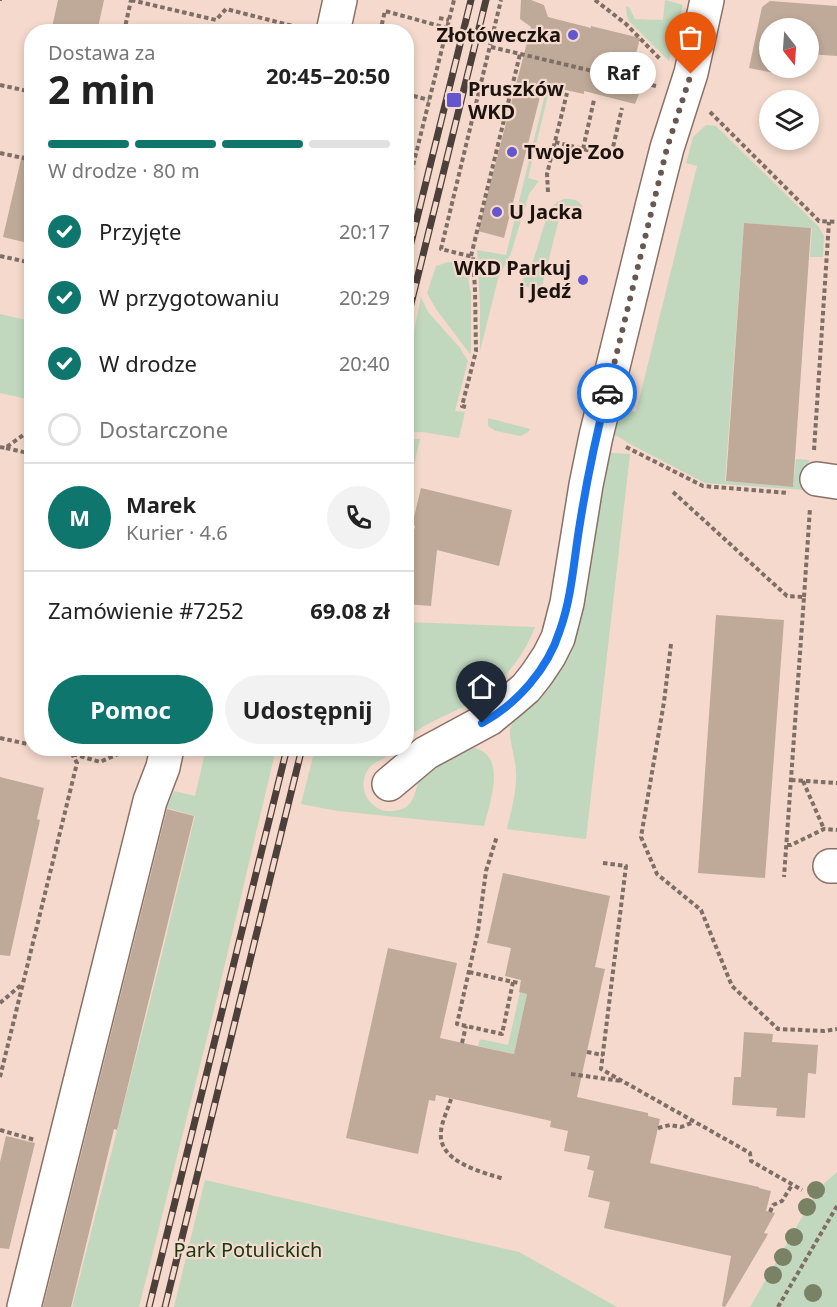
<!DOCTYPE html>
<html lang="pl">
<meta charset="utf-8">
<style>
:root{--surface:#fff;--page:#f2f2f2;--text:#222;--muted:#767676;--line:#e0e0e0;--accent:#0f766e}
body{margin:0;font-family:"Noto Sans",sans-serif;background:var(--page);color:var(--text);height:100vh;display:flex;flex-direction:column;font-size:22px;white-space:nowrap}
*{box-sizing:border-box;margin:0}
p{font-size:20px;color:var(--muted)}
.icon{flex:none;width:33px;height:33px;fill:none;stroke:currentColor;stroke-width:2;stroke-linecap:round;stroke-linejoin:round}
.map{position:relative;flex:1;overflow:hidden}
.drawer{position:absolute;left:24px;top:24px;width:390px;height:732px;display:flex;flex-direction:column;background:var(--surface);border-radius:24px;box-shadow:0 3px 9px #0003}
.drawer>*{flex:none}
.needle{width:39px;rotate:163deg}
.tools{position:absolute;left:759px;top:18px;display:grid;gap:12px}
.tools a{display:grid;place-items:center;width:60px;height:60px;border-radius:50%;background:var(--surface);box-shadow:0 3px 9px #0003;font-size:30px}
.pin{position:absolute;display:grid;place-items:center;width:51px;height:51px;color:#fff;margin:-62px -26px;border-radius:50% 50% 50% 0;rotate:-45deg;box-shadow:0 0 6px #0007}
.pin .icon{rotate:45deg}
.courier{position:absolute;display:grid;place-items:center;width:60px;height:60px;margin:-30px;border:4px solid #1a73e8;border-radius:50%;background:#fff;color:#222;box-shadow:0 2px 8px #0007}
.bubble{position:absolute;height:42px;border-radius:21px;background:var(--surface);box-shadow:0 3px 9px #0003;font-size:20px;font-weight:700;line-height:42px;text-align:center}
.head em{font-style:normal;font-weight:700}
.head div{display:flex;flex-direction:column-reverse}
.head{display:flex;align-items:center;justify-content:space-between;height:102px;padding:0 24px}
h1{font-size:39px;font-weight:700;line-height:45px}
.bar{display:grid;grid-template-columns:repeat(4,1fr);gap:9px 6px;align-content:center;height:72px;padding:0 24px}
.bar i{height:8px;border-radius:4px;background:var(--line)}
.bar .current{background:var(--accent)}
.bar p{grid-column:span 4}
.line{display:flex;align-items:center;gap:15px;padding:0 24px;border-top:2px solid var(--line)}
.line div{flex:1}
.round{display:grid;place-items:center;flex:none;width:63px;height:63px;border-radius:32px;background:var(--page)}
ol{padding:0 24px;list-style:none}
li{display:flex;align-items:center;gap:18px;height:66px}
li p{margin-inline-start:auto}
li .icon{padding:6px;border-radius:50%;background:var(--accent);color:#fff;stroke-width:4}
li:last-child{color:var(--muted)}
li i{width:33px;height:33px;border:3px solid var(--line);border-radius:50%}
.action{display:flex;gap:12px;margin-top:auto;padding:12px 24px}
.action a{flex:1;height:69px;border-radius:36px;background:var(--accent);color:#fff;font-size:24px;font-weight:700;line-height:69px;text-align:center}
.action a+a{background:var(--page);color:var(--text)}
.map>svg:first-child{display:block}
.green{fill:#c1d8be}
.building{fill:#bfaa99}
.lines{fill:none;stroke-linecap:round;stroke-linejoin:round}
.minor-casing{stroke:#897166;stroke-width:36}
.path{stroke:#7f6e66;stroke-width:4;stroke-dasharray:4.5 3;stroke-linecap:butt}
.minor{stroke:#fff;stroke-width:33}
.rail-casing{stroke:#4d403a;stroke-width:7}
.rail{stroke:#f4d9cc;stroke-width:4.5;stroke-dasharray:14;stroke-linecap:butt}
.tree{fill:#7a8266}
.done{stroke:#685851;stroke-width:6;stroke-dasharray:0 10.8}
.route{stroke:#1a73e8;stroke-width:8}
.poi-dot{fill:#6356cf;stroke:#f4d9cc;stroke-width:2}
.labels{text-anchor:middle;stroke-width:4.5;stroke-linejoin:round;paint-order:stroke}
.poi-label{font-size:20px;font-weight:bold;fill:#1c130f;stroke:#f4d9cc;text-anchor:start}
.park-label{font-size:20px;fill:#163a12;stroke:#f4d9cc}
</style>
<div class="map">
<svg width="837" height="1307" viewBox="0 0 837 1307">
<rect width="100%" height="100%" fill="#f4d9cc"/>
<g class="green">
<path d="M665 0 683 5 669 61 629 21 627 16 626 6 629 7 635 19 663 20Z"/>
<path d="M547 86 550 87 528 178 539 181 529 194 511 253 498 279 480 351V305L477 250 506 255Z"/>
<path d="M706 125 716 126 818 226 824 236 823 257H810L812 228 744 223 725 481 793 487 796 459 809 460 806 490 705 483 632 445 617 436 608 434 614 407 636 412 697 166 686 163 693 137Z"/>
<path d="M564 199C574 198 583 201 583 212L562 207 541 290 520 285 533 261 549 210 557 202Z"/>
<path d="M448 262H464C470 271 467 282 471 292V350L470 354 436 309 427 293 436 266Z"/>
<path d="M421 297 428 312 460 348 468 361 455 411 465 412 459 438 422 432 407 433V365Z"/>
<path d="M0 314 31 321V400L0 393Z"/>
<path d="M488 418 530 429 528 432 521 436 496 431 488 426Z"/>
<path d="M407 439H420L407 495 406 439Z"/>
<path d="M605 451 613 453 630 454 586 839 507 829C511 811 517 791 516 773 516 760 509 740 510 730 511 720 520 714 527 708Z"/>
<path d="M407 622 535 627C523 658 501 685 473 702 459 710 444 715 430 723 422 727 414 732 407 738Z"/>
<path d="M470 747C509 752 490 802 484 826L338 811 301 804 315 749H393C390 752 387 756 383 759 379 761 375 762 371 766 361 776 361 793 371 803 377 809 384 812 392 811 418 810 412 789 423 775 432 763 456 755 470 747Z"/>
<path d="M206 749H276L213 1014 139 1307H72L159 966 195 816 167 808 174 791 195 796Z"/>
<path d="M520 992 527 994 514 1054 478 1046 480 1039 508 1045Z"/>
<path d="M837 1172V1307H750L819 1188Z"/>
<path d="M205 1180 519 1252 617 1307H174Z"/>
</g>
<g class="building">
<path d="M58 0H104L97 32H51Z"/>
<path d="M521 0H531L544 5 548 17 591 28V26L640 38 635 58 651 64 635 104 584 91V94L543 85 504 238 478 231 531 27 520 19Z"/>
<path d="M770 1 837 6V56L808 54V28H770V68H775L774 73 749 68 762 7Z"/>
<path d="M22 155 32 156V244L3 237Z"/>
<path d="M744 223 811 228 793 487 726 481Z"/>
<path d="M421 488 512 510 499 566 437 550 431 606 406 604V565L415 526 412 525Z"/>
<path d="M716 615 784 620 765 878 698 873Z"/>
<path d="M0 777 44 788 37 819 40 820 10 956 0 955Z"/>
<path d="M167 809 194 816 117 1130 114 1129 71 1307H43Z"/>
<path d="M503 873 610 896 595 967 605 969 577 1097 648 1113V1116L660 1119 650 1163 759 1187V1188L771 1191 766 1211 775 1213 764 1233 768 1234 725 1307 722 1306 731 1256 604 1228 610 1202 588 1197 594 1171 587 1169 590 1156 564 1151 568 1131 550 1127 551 1121 436 1095 435 1101 429 1100 418 1154 346 1138 388 948 457 963 440 1038 514 1054 527 994 519 992 521 980 505 976 511 948 487 943Z"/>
<path d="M744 1032 773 1034 772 1042 818 1045 816 1074 808 1073 805 1118 776 1116 777 1108 732 1105 734 1077H741Z"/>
<path d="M6 1136 35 1143 9 1249 0 1248V1162Z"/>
</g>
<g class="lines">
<g class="minor-casing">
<g id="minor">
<path d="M333 32 340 0"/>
<path d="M817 479 837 482"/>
<path d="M389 784 426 753 489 719 512 700 526 688 537 674 549 656 558 638 567 603 586 485 596 436 652 207 667 148 691 73 707 0"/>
<path d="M830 866H837"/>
<path d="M24 1307 150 801 163 767 167 748"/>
</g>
</g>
<g class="path">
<path d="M131 0 216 20 226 9 293 26"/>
<path d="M595 0 626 24 661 60"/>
<path d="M0 1V0"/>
<path d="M439 18 449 20"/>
<path d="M124 32 131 0"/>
<path d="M380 32 385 11 447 28"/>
<path d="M491 47 656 86"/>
<path d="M0 85 32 92"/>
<path d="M406 94 429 100"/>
<path d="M710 112 819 221 837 222"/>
<path d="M555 142 611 156 622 108"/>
<path d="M583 149 594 100"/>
<path d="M0 153 32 160"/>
<path d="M548 192 547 174 567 93"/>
<path d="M406 194 454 0"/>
<path d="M0 256 32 263"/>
<path d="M471 256 520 54"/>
<path d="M466 407 462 406 476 351 475 290 473 257 441 249 501 0"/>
<path d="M29 430 32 408"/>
<path d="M0 447 5 448 32 429"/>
<path d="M626 447 703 486 789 493"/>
<path d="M6 448 32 454"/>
<path d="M814 450 829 222"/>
<path d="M673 492 787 596 804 597 784 877"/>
<path d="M804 597 810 508"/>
<path d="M671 644 664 702 641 837 657 874 701 910 732 986 778 1029 824 1031 837 1029"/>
<path d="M0 738 32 745"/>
<path d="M48 748 72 754 73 748"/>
<path d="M73 754 100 762 125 751"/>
<path d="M791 780 837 783"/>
<path d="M803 781 824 829"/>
<path d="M787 845H791L824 829 837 830"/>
<path d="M603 863 626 866 601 1069 750 1153 751 1161 802 1190"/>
<path d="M469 972 513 982 502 1034 457 1024 478 931 486 871 497 836"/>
<path d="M513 982 520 983"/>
<path d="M0 1003 21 985"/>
<path d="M462 1043 466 1026"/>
<path d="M587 1052 603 1055"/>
<path d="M571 1074 621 1081"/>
<path d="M0 1077 77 763 72 754"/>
<path d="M451 1099C448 1109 442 1121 441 1131 437 1162 482 1172 504 1179"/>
<path d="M658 1128 670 1125 681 1127 694 1122"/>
<path d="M0 1130 35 1140"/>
<path d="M770 1212 773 1205 782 1201 792 1185"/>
<path d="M778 1307 837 1206"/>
</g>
<use href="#minor" class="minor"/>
<g class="rail-casing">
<g id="rail">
<path d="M406 263 471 0"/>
<path d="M406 324 486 0"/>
<path d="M149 1307 287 748"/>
<path d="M165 1307 302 748"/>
</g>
</g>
<use href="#rail" class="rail"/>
</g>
<g class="tree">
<circle cx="816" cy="1190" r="9"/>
<circle cx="807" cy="1207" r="9"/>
<circle cx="794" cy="1237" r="9"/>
<circle cx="783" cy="1257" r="9"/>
<circle cx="773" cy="1275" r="9"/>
<circle cx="813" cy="1293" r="9"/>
</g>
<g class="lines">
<path class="done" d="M607 393 667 148 691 74"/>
<path class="route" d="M482 723C517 704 548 669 560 630 572 597 574 558 580 523 587 479 596 436 607 393"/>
</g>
<g class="poi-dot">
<circle cx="573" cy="35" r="6"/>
<rect x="446" y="92" width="16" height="16" rx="3"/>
<circle cx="512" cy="152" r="6"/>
<circle cx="497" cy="212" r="6"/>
<circle cx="583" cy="280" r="6"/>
</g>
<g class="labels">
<g class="poi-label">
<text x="561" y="42" text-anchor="end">Złotóweczka</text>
<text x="468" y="96">Pruszków<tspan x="468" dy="23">WKD</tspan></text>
<text x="524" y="159">Twoje Zoo</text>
<text x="509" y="219">U Jacka</text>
<text x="571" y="275" text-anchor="end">WKD Parkuj<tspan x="571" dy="23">i Jedź</tspan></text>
</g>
<g class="park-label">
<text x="248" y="1257">Park Potulickich</text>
</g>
</g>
</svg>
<div class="tools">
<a><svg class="needle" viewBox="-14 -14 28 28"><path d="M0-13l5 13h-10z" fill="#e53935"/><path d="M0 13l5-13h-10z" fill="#767676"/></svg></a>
<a><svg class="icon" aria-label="layers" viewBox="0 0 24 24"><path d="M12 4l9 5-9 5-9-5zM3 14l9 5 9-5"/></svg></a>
</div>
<div class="pin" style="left:691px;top:74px;background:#ea580c"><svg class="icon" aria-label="bag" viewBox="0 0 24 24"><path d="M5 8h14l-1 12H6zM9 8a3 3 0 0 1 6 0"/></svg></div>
<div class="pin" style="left:482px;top:723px;background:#1f2937"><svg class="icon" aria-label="home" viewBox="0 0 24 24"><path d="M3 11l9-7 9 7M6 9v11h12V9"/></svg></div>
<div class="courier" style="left:607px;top:393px"><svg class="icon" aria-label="car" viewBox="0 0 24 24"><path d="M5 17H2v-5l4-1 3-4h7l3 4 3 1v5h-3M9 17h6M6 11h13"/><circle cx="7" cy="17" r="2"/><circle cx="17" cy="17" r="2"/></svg></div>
<div class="bubble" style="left:590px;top:52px;width:66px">Raf</div>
<section class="drawer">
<div class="head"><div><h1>2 min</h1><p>Dostawa za</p></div><em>20:45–20:50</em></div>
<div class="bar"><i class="current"></i><i class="current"></i><i class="current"></i><i></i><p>W drodze · 80 m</p></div>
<ol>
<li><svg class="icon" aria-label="check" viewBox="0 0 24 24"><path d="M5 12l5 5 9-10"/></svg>Przyjęte<p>20:17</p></li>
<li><svg class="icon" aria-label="check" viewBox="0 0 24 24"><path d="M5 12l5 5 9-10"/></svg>W przygotowaniu<p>20:29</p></li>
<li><svg class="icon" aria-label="check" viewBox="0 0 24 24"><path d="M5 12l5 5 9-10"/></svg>W drodze<p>20:40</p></li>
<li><i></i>Dostarczone</li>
</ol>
<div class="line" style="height:108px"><b class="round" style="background:var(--accent);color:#fff">M</b><div><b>Marek</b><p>Kurier · 4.6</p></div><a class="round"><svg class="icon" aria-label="phone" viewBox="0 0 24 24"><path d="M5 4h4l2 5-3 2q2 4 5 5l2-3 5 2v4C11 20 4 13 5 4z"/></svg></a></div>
<div class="line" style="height:78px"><div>Zamówienie #7252</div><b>69.08 zł</b></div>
<div class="action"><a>Pomoc</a><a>Udostępnij</a></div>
</section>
</div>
